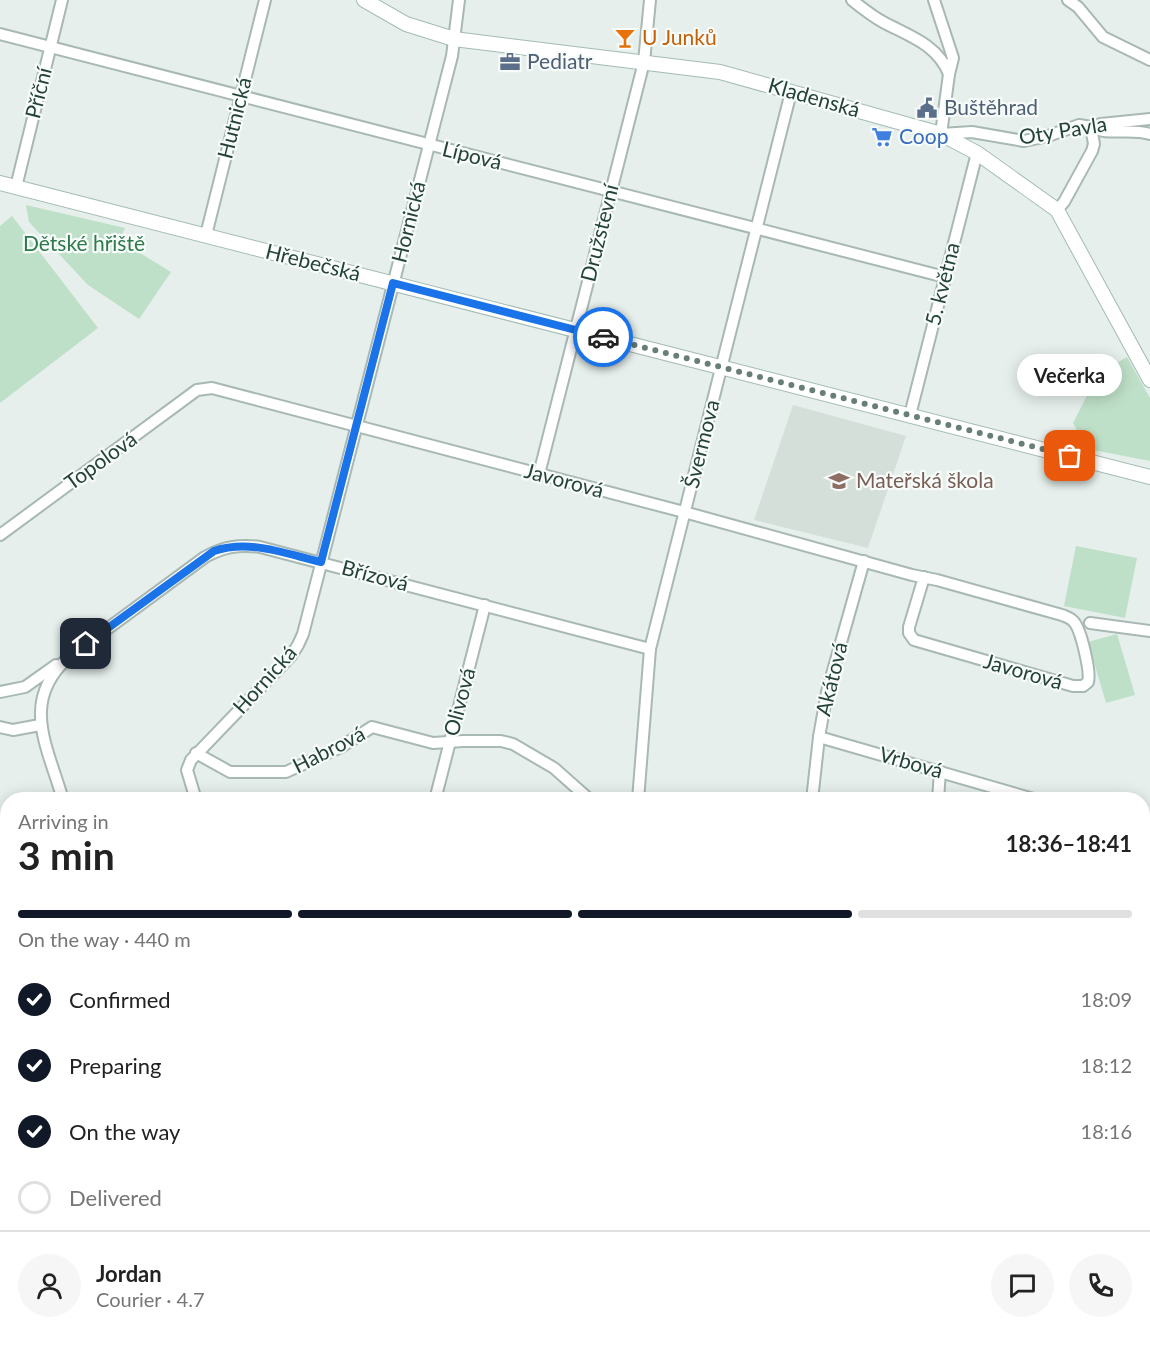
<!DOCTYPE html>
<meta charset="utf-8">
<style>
:root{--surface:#fff;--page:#f6f6f6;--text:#222;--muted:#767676;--line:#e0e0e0;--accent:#111827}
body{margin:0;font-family:Lato,sans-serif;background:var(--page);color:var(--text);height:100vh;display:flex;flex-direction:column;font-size:22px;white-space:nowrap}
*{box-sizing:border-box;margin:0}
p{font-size:20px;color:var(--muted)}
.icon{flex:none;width:33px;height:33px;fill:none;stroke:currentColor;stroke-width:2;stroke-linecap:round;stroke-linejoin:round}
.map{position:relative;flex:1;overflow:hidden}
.sheet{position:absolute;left:0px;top:792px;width:1150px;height:558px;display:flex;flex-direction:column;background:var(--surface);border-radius:24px 24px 0 0;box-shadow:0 3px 15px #0003}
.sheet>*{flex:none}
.pin{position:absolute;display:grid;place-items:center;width:51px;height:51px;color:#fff;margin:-26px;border-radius:12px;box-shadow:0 3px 9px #0006}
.courier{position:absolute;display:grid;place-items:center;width:60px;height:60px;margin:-30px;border:4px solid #1a73e8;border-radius:50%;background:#fff;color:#222;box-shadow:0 2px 8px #0007}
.bubble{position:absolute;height:42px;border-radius:21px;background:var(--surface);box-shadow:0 3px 15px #0003;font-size:20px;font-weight:700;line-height:42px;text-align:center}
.headline em{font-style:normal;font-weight:700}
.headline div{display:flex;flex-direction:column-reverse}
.headline{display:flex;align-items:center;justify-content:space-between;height:102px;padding:0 18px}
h1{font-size:39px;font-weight:700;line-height:45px}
.bar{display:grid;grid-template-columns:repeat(4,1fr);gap:9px 6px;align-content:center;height:72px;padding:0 18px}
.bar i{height:8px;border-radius:4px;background:var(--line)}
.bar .active{background:var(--accent)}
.bar p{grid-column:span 4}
.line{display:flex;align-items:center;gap:15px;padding:0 18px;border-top:2px solid var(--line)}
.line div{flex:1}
.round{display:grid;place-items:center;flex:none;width:63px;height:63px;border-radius:32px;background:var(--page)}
ol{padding:0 18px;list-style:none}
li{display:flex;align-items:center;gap:18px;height:66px}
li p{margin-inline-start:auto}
li .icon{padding:6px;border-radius:50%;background:var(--accent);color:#fff;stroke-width:4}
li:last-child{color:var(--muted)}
li i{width:33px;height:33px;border:3px solid var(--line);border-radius:50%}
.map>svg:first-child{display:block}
.built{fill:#d4dfda}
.green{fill:#bfe0c8}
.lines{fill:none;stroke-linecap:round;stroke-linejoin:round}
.street-casing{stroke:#a8b8b2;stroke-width:14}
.secondary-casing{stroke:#a4bbb3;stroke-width:16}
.street{stroke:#fff;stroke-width:10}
.secondary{stroke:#fff;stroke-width:14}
.done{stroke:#687f78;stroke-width:6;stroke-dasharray:0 10.8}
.route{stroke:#1a73e8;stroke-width:8}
.labels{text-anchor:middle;stroke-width:4.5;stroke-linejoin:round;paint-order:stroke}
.food-label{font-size:21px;fill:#c56008;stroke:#f7fbf9;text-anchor:start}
.service-label{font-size:21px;fill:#4e5e75;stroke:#f7fbf9;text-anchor:start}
.street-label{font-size:21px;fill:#24423a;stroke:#f7fbf9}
.shop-label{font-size:21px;fill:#366cbe;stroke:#f7fbf9;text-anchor:start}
.park-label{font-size:21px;fill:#2d7a4b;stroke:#f7fbf9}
.education-label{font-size:21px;fill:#785e54;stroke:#f7fbf9;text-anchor:start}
</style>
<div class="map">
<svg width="1150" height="1350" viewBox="0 0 1150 1350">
<rect width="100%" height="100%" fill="#e6efeb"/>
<path class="built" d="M793 405 906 436 868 548 754 520Z"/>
<g class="green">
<path d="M26 205 125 228 119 240 171 272 139 319 88 285 29 222Z"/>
<path d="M12 216 98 328 0 403V226Z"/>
<path d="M1127 357 1150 398V461L1088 449 1073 423 1098 374Z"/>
<path d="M1076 546 1137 558 1125 618 1064 606Z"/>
<path d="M1117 634 1135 695 1106 703 1088 642Z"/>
<path d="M826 1343H929L939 1350H821Z"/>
</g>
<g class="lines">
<g class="street-casing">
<g id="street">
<path d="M852 0C862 8 872 16 883 22 909 36 937 44 949 74"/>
<path d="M934 0 953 58 949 74 941 134 972 132 1024 141 1048 136 1079 125 1091 127 1101 124 1150 119"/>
<path d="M1068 0 1078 7 1103 37 1150 60"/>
<path d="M0 34 945 277"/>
<path d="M1091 127C1107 136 1130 128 1150 134"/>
<path d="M16 187 62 0"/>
<path d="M1057 210 1064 202 1092 151 1094 144 1091 127"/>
<path d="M206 235 265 0"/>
<path d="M910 415 977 153"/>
<path d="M539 474 644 62 650 0"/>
<path d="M0 535 197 390 212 388 684 512 912 575 937 580 1062 615C1067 617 1071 618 1074 622 1081 630 1091 672 1088 682L1083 686H1073L914 640 909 633V627L924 577"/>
<path d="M1090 623 1150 631"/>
<path d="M0 692 25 687 56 665"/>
<path d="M0 727 13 730 40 725"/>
<path d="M819 737 1037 800"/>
<path d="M196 753 230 772H286L341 747 372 727 433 743 463 741H501L513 744 554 768 590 800"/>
<path d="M63 800C48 747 19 701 69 657L205 557C223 547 239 544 260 547L650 649"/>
<path d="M196 800 187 770 191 760 291 656 298 645 303 634 452 56 459 0"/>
<path d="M435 800 485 605"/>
<path d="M638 800 650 649 791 92"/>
<path d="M812 800 819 737 827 692 864 561"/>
<path d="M938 800 940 771"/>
<path d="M1143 830 1150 832"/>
<path d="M1143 1033 1150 1039"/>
<path d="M1143 1072 1150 1064"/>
<path d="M1143 1128 1150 1133"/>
<path d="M1143 1309 1150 1314"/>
<path d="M944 1342 954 1350"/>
</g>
</g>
<g class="secondary-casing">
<g id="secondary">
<path d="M364 0 406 24 454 39 720 72 941 134 977 153 1057 210 1150 380"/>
<path d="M0 183 1150 477"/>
</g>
</g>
<use href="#street" class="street"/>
<use href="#secondary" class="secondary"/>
</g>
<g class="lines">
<path class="done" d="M603 337 1070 456"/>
<path class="route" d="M86 644 214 551C250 539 286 554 321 562L393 283 603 337"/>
</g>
<defs>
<g id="bar-bare" transform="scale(1.62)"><path d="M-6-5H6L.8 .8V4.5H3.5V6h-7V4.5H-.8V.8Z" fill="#e8710a" stroke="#f7fbf9" stroke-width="2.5" paint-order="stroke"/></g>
<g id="office-bare" transform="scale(1.62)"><path d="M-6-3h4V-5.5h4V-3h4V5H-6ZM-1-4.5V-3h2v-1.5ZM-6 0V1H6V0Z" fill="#5c6f8a" stroke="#f7fbf9" stroke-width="2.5" paint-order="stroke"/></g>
<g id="civic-bare" transform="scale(1.62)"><path d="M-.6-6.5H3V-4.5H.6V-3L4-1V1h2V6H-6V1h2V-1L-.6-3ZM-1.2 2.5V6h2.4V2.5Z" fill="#5c6f8a" stroke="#f7fbf9" stroke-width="2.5" paint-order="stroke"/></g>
<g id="supermarket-bare" transform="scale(1.62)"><path d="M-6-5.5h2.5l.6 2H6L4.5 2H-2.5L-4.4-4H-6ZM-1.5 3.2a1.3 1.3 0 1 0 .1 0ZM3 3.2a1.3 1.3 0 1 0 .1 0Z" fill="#3f7fe0" stroke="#f7fbf9" stroke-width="2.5" paint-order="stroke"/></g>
<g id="school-bare" transform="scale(1.62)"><path d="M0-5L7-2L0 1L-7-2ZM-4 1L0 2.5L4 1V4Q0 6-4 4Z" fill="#8d6e63" stroke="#f7fbf9" stroke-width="2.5" paint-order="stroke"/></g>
</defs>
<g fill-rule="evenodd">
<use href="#bar-bare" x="625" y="38"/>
<use href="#office-bare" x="510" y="62"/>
<use href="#civic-bare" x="927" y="108"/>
<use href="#supermarket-bare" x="882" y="137"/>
<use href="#school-bare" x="839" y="481"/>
</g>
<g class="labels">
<g class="food-label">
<text x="642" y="45">U Junků</text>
</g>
<g class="service-label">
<text x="527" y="69">Pediatr</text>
<text x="944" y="115">Buštěhrad</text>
</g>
<g class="street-label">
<text transform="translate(39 93) rotate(-76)" y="7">Příční</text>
<text transform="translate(814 98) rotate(16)" y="7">Kladenská</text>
<text transform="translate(235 118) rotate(-76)" y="7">Hutnická</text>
<text transform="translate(1063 131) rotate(-9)" y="7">Oty Pavla</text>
<text transform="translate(472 156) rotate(14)" y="7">Lípová</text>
<text transform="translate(409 222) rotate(-76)" y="7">Hornická</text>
<text transform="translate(600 233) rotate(-76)" y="7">Družstevní</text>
<text transform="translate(313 263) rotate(14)" y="7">Hřebečská</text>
<text transform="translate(943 284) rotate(-76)" y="7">5. května</text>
<text transform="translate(702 444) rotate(-76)" y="7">Švermova</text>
<text transform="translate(101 461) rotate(-36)" y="7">Topolová</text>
<text transform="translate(564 481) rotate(15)" y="7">Javorová</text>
<text transform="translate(375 576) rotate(15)" y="7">Břízová</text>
<text transform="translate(1023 672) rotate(16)" y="7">Javorová</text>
<text transform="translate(832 679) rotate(-76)" y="7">Akátová</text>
<text transform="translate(265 680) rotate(-48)" y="7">Hornická</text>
<text transform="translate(460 702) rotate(-75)" y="7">Olivová</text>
<text transform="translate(329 750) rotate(-27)" y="7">Habrová</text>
<text transform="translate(911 763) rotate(16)" y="7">Vrbová</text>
</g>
<g class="shop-label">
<text x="899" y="144">Coop</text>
</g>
<g class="park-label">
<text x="84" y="251">Dětské hřiště</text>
</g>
<g class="education-label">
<text x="856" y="488">Mateřská škola</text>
</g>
</g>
</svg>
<div class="pin" style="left:1070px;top:456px;background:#ea580c"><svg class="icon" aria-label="bag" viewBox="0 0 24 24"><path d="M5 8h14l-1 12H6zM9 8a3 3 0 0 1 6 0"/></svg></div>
<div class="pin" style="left:86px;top:644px;background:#1f2937"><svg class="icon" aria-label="home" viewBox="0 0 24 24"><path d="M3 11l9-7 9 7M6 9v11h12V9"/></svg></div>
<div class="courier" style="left:603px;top:337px"><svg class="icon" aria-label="car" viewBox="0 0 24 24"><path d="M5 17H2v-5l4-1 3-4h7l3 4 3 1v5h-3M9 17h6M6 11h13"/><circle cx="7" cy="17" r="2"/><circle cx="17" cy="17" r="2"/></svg></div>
<div class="bubble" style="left:1017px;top:354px;width:105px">Večerka</div>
<section class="sheet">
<div class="headline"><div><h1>3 min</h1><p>Arriving in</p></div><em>18:36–18:41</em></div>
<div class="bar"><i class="active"></i><i class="active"></i><i class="active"></i><i></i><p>On the way · 440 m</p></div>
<ol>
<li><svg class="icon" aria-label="check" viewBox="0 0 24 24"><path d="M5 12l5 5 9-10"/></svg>Confirmed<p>18:09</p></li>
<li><svg class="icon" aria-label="check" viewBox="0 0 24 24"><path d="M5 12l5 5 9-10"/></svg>Preparing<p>18:12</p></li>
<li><svg class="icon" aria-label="check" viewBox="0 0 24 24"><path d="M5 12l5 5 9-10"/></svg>On the way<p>18:16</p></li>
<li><i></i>Delivered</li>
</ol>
<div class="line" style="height:108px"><a class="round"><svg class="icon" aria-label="person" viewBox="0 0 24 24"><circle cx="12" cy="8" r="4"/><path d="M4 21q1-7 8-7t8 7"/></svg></a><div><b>Jordan</b><p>Courier · 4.7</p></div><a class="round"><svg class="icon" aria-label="chat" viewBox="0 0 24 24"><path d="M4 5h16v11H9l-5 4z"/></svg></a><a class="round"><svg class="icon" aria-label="phone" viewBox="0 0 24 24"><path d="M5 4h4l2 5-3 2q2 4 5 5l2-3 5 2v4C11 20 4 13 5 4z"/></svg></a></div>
</section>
</div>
